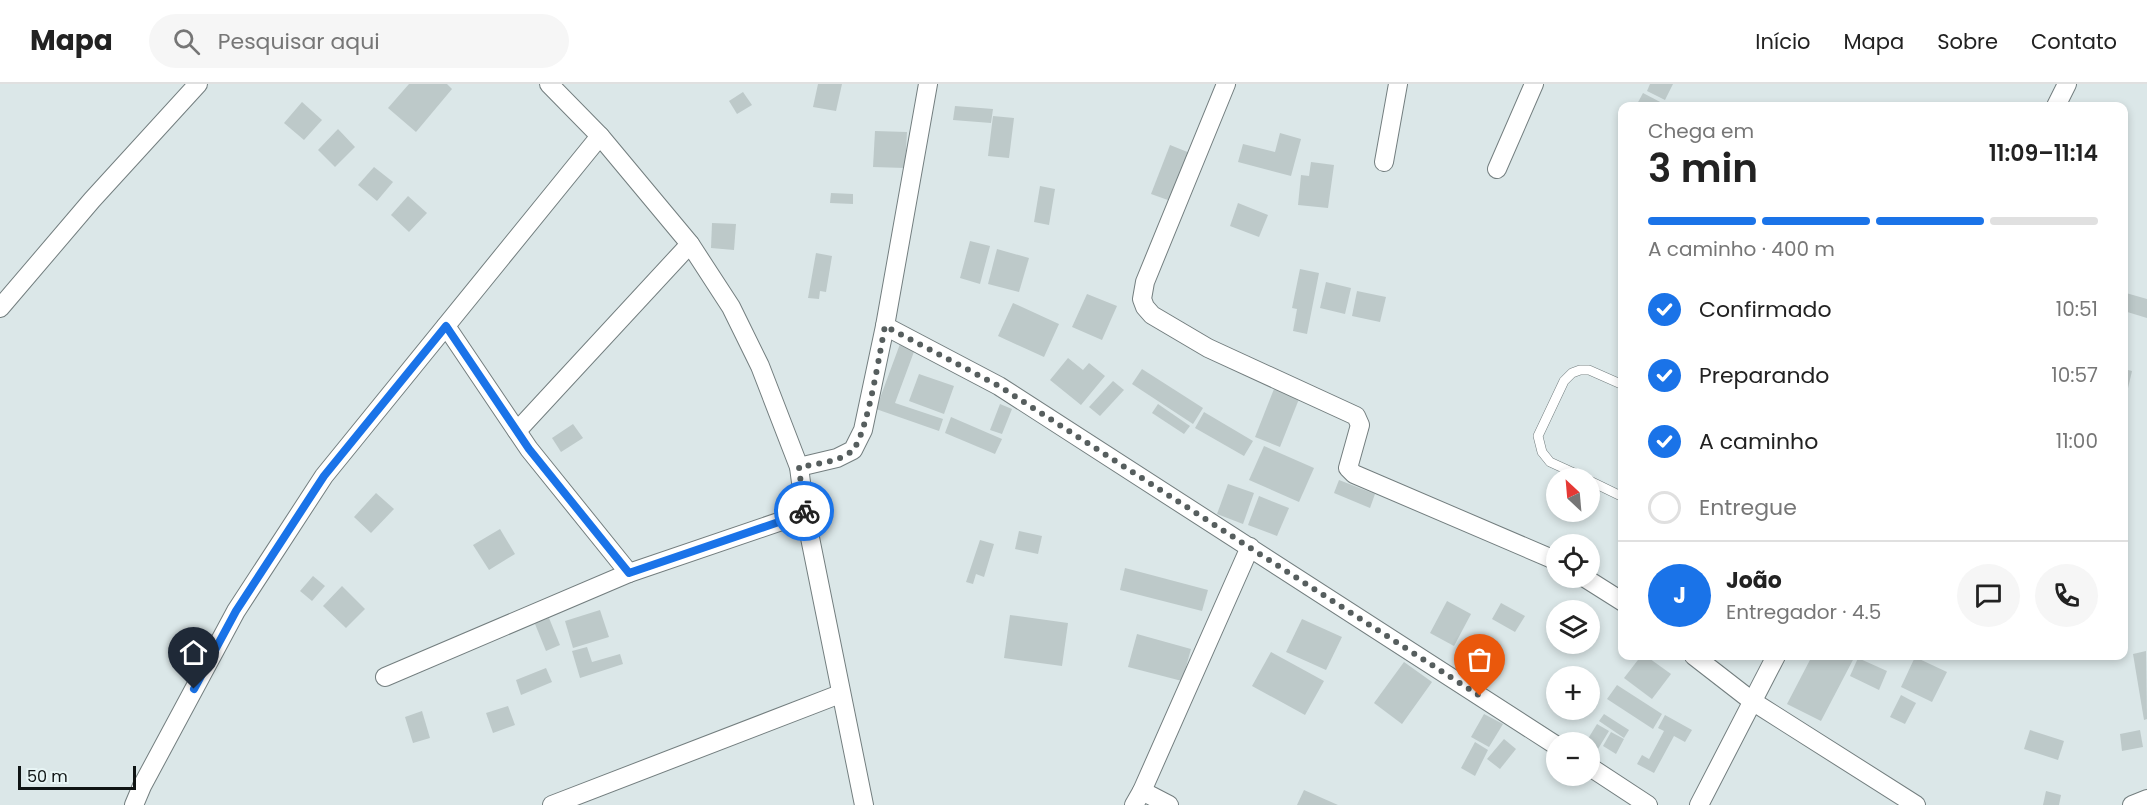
<!DOCTYPE html>
<html lang="pt">
<meta charset="utf-8">
<style>
:root{--surface:#fff;--page:#f6f6f6;--text:#222;--muted:#767676;--line:#e0e0e0;--accent:#1a73e8}
body{margin:0;font-family:Poppins,sans-serif;background:var(--page);color:var(--text);height:100vh;display:flex;flex-direction:column;font-size:22px;white-space:nowrap}
*{box-sizing:border-box;margin:0}
p{font-size:20px;color:var(--muted)}
.icon{flex:none;width:33px;height:33px;fill:none;stroke:currentColor;stroke-width:2;stroke-linecap:round;stroke-linejoin:round}
.map{position:relative;flex:1;overflow:hidden}
.panel{position:absolute;left:1618px;top:18px;width:510px;height:558px;display:flex;flex-direction:column;background:var(--surface);border-radius:12px;box-shadow:0 3px 9px #0003}
.panel>*{flex:none}
.needle{width:39px;rotate:334deg}
.buttons{position:absolute;left:1546px;top:384px;display:grid;gap:12px}
.buttons a{display:grid;place-items:center;width:54px;height:54px;border-radius:50%;background:var(--surface);box-shadow:0 3px 9px #0003;font-size:30px}
.scale{position:absolute;left:18px;bottom:15px;width:118px;box-sizing:border-box;padding-left:6px;border:3px solid #0f1414;border-top:0;font-size:16px;line-height:21px;white-space:nowrap;color:#0f1414;-webkit-text-stroke:4px #e8f5f5;paint-order:stroke}
.pin{position:absolute;display:grid;place-items:center;width:51px;height:51px;color:#fff;margin:-62px -26px;border-radius:50% 50% 50% 0;rotate:-45deg;box-shadow:0 0 6px #0007}
.pin .icon{rotate:45deg}
.courier{position:absolute;display:grid;place-items:center;width:60px;height:60px;margin:-30px;border:4px solid #1a73e8;border-radius:50%;background:#fff;color:#222;box-shadow:0 2px 8px #0007}
.head em{font-style:normal;font-weight:600}
.head div{display:flex;flex-direction:column-reverse}
.head{display:flex;align-items:center;justify-content:space-between;height:102px;padding:0 30px}
h1{font-size:39px;font-weight:600;line-height:45px}
.bar{display:grid;grid-template-columns:repeat(4,1fr);gap:9px 6px;align-content:center;height:72px;padding:0 30px}
.bar i{height:8px;border-radius:4px;background:var(--line)}
.bar .current{background:var(--accent)}
.bar p{grid-column:span 4}
.line{display:flex;align-items:center;gap:15px;padding:0 30px;border-top:2px solid var(--line)}
.line div{flex:1}
.round{display:grid;place-items:center;flex:none;width:63px;height:63px;border-radius:32px;background:var(--page)}
ol{padding:0 30px;list-style:none}
li{display:flex;align-items:center;gap:18px;height:66px}
li p{margin-inline-start:auto}
li .icon{padding:6px;border-radius:50%;background:var(--accent);color:#fff;stroke-width:4}
li:last-child{color:var(--muted)}
li i{width:33px;height:33px;border:3px solid var(--line);border-radius:50%}
header{display:flex;align-items:center;gap:36px;box-sizing:border-box;height:84px;padding:0 30px;background:var(--surface);border-bottom:2px solid var(--line)}
header strong{font-size:28px}
nav{display:flex;gap:33px;margin-inline-start:auto;font-size:21px}
.search{width:420px;height:54px;background:var(--page);display:flex;align-items:center;gap:15px;box-sizing:border-box;padding:0 21px;border-radius:33px;color:var(--muted);font-size:22px}
.map>svg:first-child{display:block}
.building{fill:#bdc9c9}
.lines{fill:none;stroke-linecap:round;stroke-linejoin:round}
.lane-casing{stroke:#737e7f;stroke-width:10}
.street-casing{stroke:#737e7f;stroke-width:20}
.lane{stroke:#fff;stroke-width:9}
.street{stroke:#fff;stroke-width:18}
.done{stroke:#565e5e;stroke-width:6;stroke-dasharray:0 10.8}
.route{stroke:#1a73e8;stroke-width:8}
</style>
<header>
<strong>Mapa</strong>
<div class="search"><svg class="icon" aria-label="search" viewBox="0 0 24 24"><circle cx="10" cy="10" r="6"/><path d="M15 15l6 6"/></svg>Pesquisar aqui</div>
<nav><a>Início</a><a>Mapa</a><a>Sobre</a><a>Contato</a></nav>
</header>
<div class="map">
<svg width="2147" height="721" viewBox="0 0 2147 721">
<rect width="100%" height="100%" fill="#dbe7e8"/>
<g class="building">
<path d="M409 0H447L452 5 416 48 388 24Z"/>
<path d="M818 0H842L836 27 813 23Z"/>
<path d="M1650 0H1673L1665 16 1647 7Z"/>
<path d="M743 8 752 21 737 30 729 17Z"/>
<path d="M1643 9 1664 20 1662 22H1636Z"/>
<path d="M302 18 322 36 304 56 284 39Z"/>
<path d="M955 22 993 25 991 39 953 36Z"/>
<path d="M993 32 1014 34 1009 74 988 72Z"/>
<path d="M338 45 355 63 335 83 318 66Z"/>
<path d="M875 47 907 48 905 84 873 83Z"/>
<path d="M1280 49 1301 55 1291 92 1238 78 1243 60 1275 68Z"/>
<path d="M1170 61 1200 73 1182 121 1151 110Z"/>
<path d="M1311 78 1334 81 1328 124 1298 121 1301 91 1309 92Z"/>
<path d="M374 83 393 98 377 117 358 101Z"/>
<path d="M1040 102 1055 105 1049 141 1034 138Z"/>
<path d="M831 109 853 110V120L830 119Z"/>
<path d="M408 112 427 129 409 148 391 131Z"/>
<path d="M1238 119 1268 131 1259 153 1230 142Z"/>
<path d="M712 139 736 140 734 166 711 164Z"/>
<path d="M970 157 990 162 980 200 960 194Z"/>
<path d="M997 165 1029 174 1019 208 988 200Z"/>
<path d="M816 169 832 172 826 208 820 207 819 215 808 214Z"/>
<path d="M1300 185 1319 189 1307 250 1293 247 1297 225 1292 224Z"/>
<path d="M1326 198 1351 204 1345 230 1320 224Z"/>
<path d="M1357 207 1386 213 1380 238 1352 232Z"/>
<path d="M2126 209 2147 215V234L2124 227Z"/>
<path d="M1087 210 1117 222 1102 256 1072 243Z"/>
<path d="M1013 219 1059 240 1044 273 998 252Z"/>
<path d="M900 260 915 265 895 319 943 335 939 347 876 325Z"/>
<path d="M1068 274 1083 286 1089 279 1105 292 1081 321 1050 296Z"/>
<path d="M1142 285 1203 324 1193 340 1132 300Z"/>
<path d="M2124 285 2132 287 2125 317H2124Z"/>
<path d="M919 290 954 302 944 330 909 317Z"/>
<path d="M1113 297 1124 306 1100 332 1089 323Z"/>
<path d="M1274 305 1299 315 1280 363 1255 353Z"/>
<path d="M1000 320 1012 325 1002 350 990 346Z"/>
<path d="M1158 320 1190 342 1184 350 1152 329Z"/>
<path d="M1204 328 1253 357 1244 372 1195 344Z"/>
<path d="M951 333 1002 355 995 370 945 349Z"/>
<path d="M573 340 583 354 561 368 552 354Z"/>
<path d="M1264 362 1314 384 1299 418 1249 396Z"/>
<path d="M1339 396 1375 410 1370 424 1334 409Z"/>
<path d="M1228 400 1254 409 1243 440 1217 430Z"/>
<path d="M376 409 394 425 371 449 354 433Z"/>
<path d="M1259 412 1289 424 1277 452 1248 441Z"/>
<path d="M500 445 515 470 489 486 473 461Z"/>
<path d="M1019 447 1042 452 1038 470 1015 465Z"/>
<path d="M980 456 994 460 984 493 976 490 973 500 966 498Z"/>
<path d="M1125 484 1208 506 1202 527 1120 506Z"/>
<path d="M313 492 325 502 312 517 300 507Z"/>
<path d="M342 502 365 525 346 544 323 522Z"/>
<path d="M1447 517 1471 530 1454 562 1430 549Z"/>
<path d="M1501 519 1525 532 1515 548 1492 535Z"/>
<path d="M600 526 609 553 573 564 565 537Z"/>
<path d="M1010 531 1068 539 1062 582 1004 574Z"/>
<path d="M549 534 560 561 546 567 535 540Z"/>
<path d="M1302 535 1342 553 1326 586 1286 568Z"/>
<path d="M1137 550 1191 565 1182 597 1128 583Z"/>
<path d="M587 563 592 578 620 570 623 580 580 594 572 567Z"/>
<path d="M2146 567 2147 635 2144 636 2133 570Z"/>
<path d="M1271 568 1324 597 1305 631 1252 602Z"/>
<path d="M1641 572H1646L1671 590 1652 615 1624 594Z"/>
<path d="M1812 572H1855L1821 637 1787 620Z"/>
<path d="M1915 573 1947 588 1932 618 1901 603Z"/>
<path d="M1858 574 1887 587 1879 606 1850 592Z"/>
<path d="M1404 578 1432 598 1402 640 1374 619Z"/>
<path d="M546 584 552 598 521 611 516 596Z"/>
<path d="M1617 601 1662 630 1653 645 1607 615Z"/>
<path d="M1901 611 1916 619 1905 640 1890 633Z"/>
<path d="M508 622 515 641 493 649 486 629Z"/>
<path d="M422 627 430 654 413 659 405 633Z"/>
<path d="M1484 630 1503 640 1489 663 1471 653Z"/>
<path d="M1604 630 1629 646 1624 654 1599 637Z"/>
<path d="M1665 631 1692 646 1685 658 1674 652 1654 689 1637 680 1642 671 1649 675 1664 647 1658 644Z"/>
<path d="M1597 640 1609 647 1598 665 1590 658H1586Z"/>
<path d="M2030 646 2064 657 2058 676 2024 665Z"/>
<path d="M2140 646 2143 663 2122 667 2120 650Z"/>
<path d="M1611 648 1624 655 1616 670 1603 662Z"/>
<path d="M1504 655 1516 665 1500 685 1487 675Z"/>
<path d="M1475 658 1488 666 1475 692 1461 684Z"/>
<path d="M1304 706 1338 721H1297Z"/>
<path d="M2046 707 2061 711 2059 721H2043Z"/>
</g>
<g class="lines">
<g class="lane-casing">
<g id="lane">
<path d="M1585 394 1550 378 1542 368 1538 352 1564 297 1572 289 1580 286H1589L1623 301"/>
<path d="M1590 397 1623 413"/>
</g>
</g>
<g class="street-casing">
<g id="street">
<path d="M549 0 600 52 690 160 731 223 760 282 799 383 805 429 864 721"/>
<path d="M1226 0 1145 198 1142 215 1145 223 1152 231 1208 264 1356 332 1360 341 1348 384 1354 390 1557 477"/>
<path d="M2056 22 2067 0"/>
<path d="M1384 78 1398 0"/>
<path d="M1497 85 1534 0"/>
<path d="M0 224 92 116 198 0"/>
<path d="M446 242 529 365 629 489"/>
<path d="M885 242 999 302 1557 662"/>
<path d="M517 347 690 160"/>
<path d="M799 383 837 374 853 366 863 346 885 242 928 0"/>
<path d="M1585 494 1623 518"/>
<path d="M1694 572 1752 617 1916 721"/>
<path d="M385 593 629 489 805 429"/>
<path d="M1590 683 1648 721"/>
<path d="M1142 707 1169 721"/>
<path d="M134 721 142 702 236 527 324 392 600 52"/>
<path d="M552 721 840 610"/>
<path d="M1134 721 1142 707 1250 463"/>
<path d="M1699 721 1776 572"/>
<path d="M2132 721 2147 715"/>
</g>
</g>
<use href="#lane" class="lane"/>
<use href="#street" class="street"/>
</g>
<g class="lines">
<path class="done" d="M804 427 799 383C815 380 839 378 852 367 867 353 880 266 885 242L999 302 1480 612"/>
<path class="route" d="M194 605 236 527 324 392 446 242 529 365 629 489 805 429 804 427"/>
</g>
</svg>
<div class="buttons">
<a><svg class="needle" viewBox="-14 -14 28 28"><path d="M0-13l5 13h-10z" fill="#e53935"/><path d="M0 13l5-13h-10z" fill="#767676"/></svg></a>
<a><svg class="icon" aria-label="locate" viewBox="0 0 24 24"><circle cx="12" cy="12" r="6"/><path d="M12 2v4M12 18v4M2 12h4M18 12h4"/></svg></a>
<a><svg class="icon" aria-label="layers" viewBox="0 0 24 24"><path d="M12 4l9 5-9 5-9-5zM3 14l9 5 9-5"/></svg></a>
<a>+</a>
<a>−</a>
</div>
<div class="scale">50 m</div>
<div class="pin" style="left:1480px;top:612px;background:#ea580c"><svg class="icon" aria-label="bag" viewBox="0 0 24 24"><path d="M5 8h14l-1 12H6zM9 8a3 3 0 0 1 6 0"/></svg></div>
<div class="pin" style="left:194px;top:605px;background:#1f2937"><svg class="icon" aria-label="home" viewBox="0 0 24 24"><path d="M3 11l9-7 9 7M6 9v11h12V9"/></svg></div>
<div class="courier" style="left:804px;top:427px"><svg class="icon" aria-label="bike" viewBox="0 0 24 24"><circle cx="6" cy="16" r="4"/><circle cx="18" cy="16" r="4"/><path d="M6 16l4-8h5l3 8M10 8l3 8H6M13 5h3"/></svg></div>
<section class="panel">
<div class="head"><div><h1>3 min</h1><p>Chega em</p></div><em>11:09–11:14</em></div>
<div class="bar"><i class="current"></i><i class="current"></i><i class="current"></i><i></i><p>A caminho · 400 m</p></div>
<ol>
<li><svg class="icon" aria-label="check" viewBox="0 0 24 24"><path d="M5 12l5 5 9-10"/></svg>Confirmado<p>10:51</p></li>
<li><svg class="icon" aria-label="check" viewBox="0 0 24 24"><path d="M5 12l5 5 9-10"/></svg>Preparando<p>10:57</p></li>
<li><svg class="icon" aria-label="check" viewBox="0 0 24 24"><path d="M5 12l5 5 9-10"/></svg>A caminho<p>11:00</p></li>
<li><i></i>Entregue</li>
</ol>
<div class="line" style="height:108px"><b class="round" style="background:var(--accent);color:#fff">J</b><div><b>João</b><p>Entregador · 4.5</p></div><a class="round"><svg class="icon" aria-label="chat" viewBox="0 0 24 24"><path d="M4 5h16v11H9l-5 4z"/></svg></a><a class="round"><svg class="icon" aria-label="phone" viewBox="0 0 24 24"><path d="M5 4h4l2 5-3 2q2 4 5 5l2-3 5 2v4C11 20 4 13 5 4z"/></svg></a></div>
</section>
</div>
